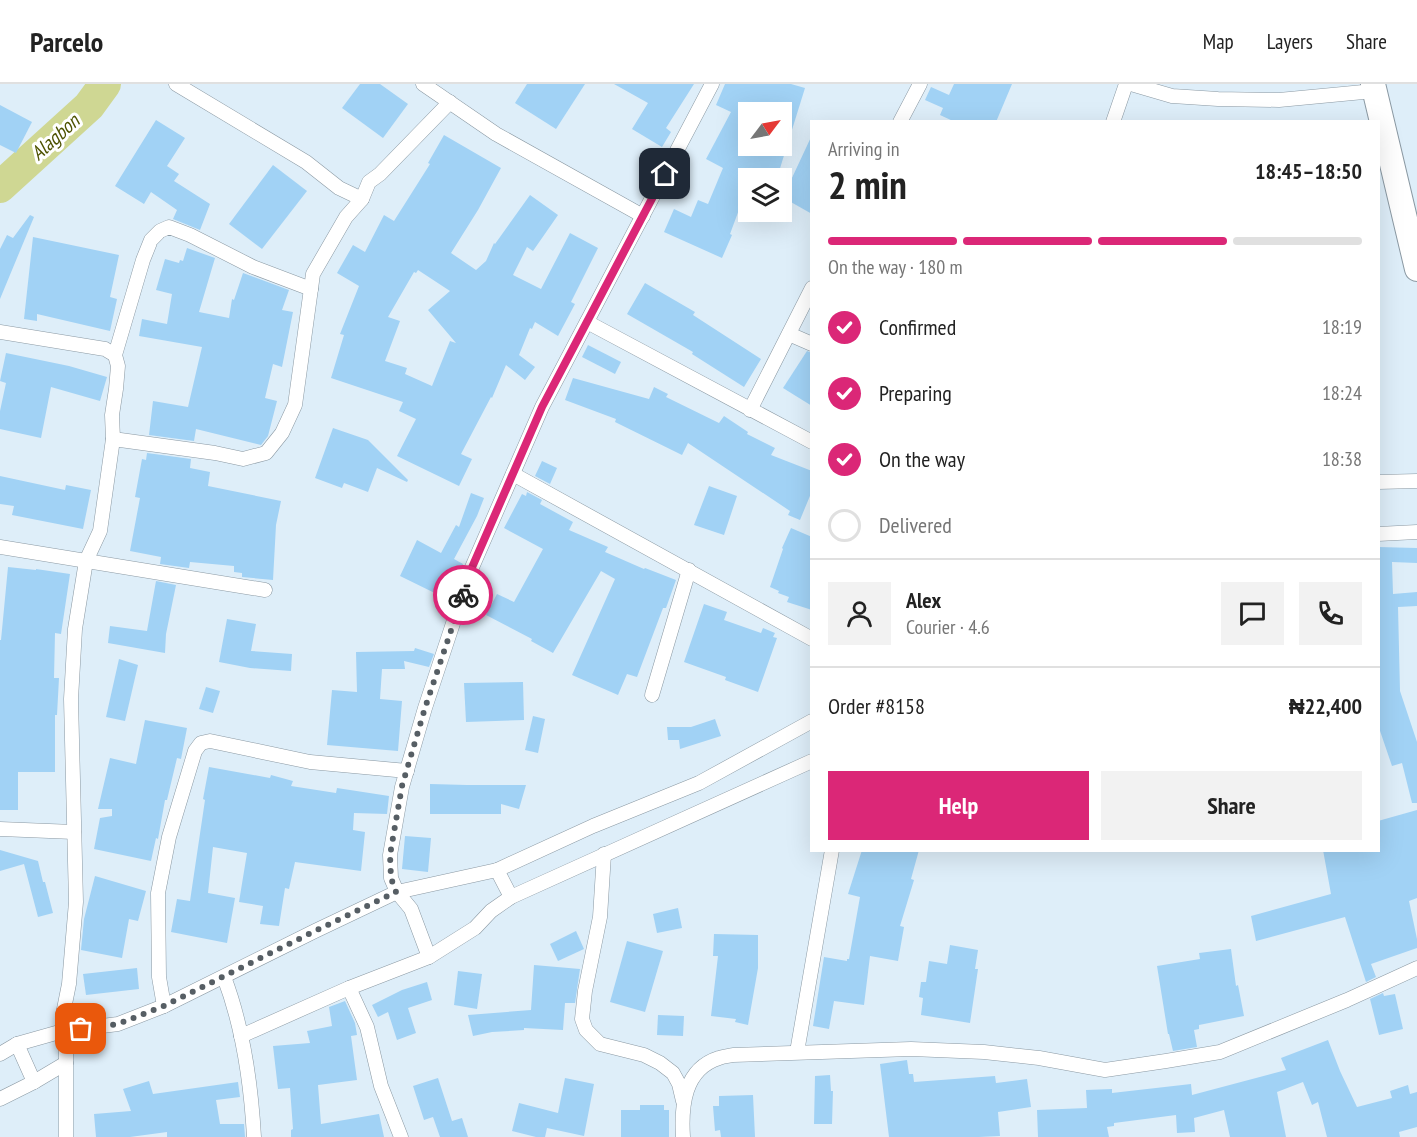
<!DOCTYPE html>
<meta charset="utf-8">
<style>
:root{--surface:#fff;--page:#f2f2f2;--text:#222;--muted:#767676;--line:#e0e0e0;--accent:#db2777}
body{margin:0;font-family:"PT Sans Narrow",sans-serif;background:var(--page);color:var(--text);height:100vh;display:flex;flex-direction:column;font-size:22px;white-space:nowrap}
*{box-sizing:border-box;margin:0}
p{font-size:20px;color:var(--muted)}
.icon{flex:none;width:33px;height:33px;fill:none;stroke:currentColor;stroke-width:2;stroke-linecap:round;stroke-linejoin:round}
.map{position:relative;flex:1;overflow:hidden}
.drawer{position:absolute;left:810px;top:36px;width:570px;height:732px;display:flex;flex-direction:column;background:var(--surface);border-radius:0px;box-shadow:0 6px 24px #0002}
.drawer>*{flex:none}
.needle{width:39px;rotate:58deg}
.buttons{position:absolute;left:738px;top:18px;display:grid;gap:12px}
.buttons a{display:grid;place-items:center;width:54px;height:54px;border-radius:0px;background:var(--surface);box-shadow:0 6px 24px #0002;font-size:30px}
.pin{position:absolute;display:grid;place-items:center;width:51px;height:51px;color:#fff;margin:-26px;border-radius:12px;box-shadow:0 3px 9px #0006}
.courier{position:absolute;display:grid;place-items:center;width:60px;height:60px;margin:-30px;border:4px solid #db2777;border-radius:50%;background:#fff;color:#222;box-shadow:0 2px 8px #0007}
.headline em{font-style:normal;font-weight:600}
.headline div{display:flex;flex-direction:column-reverse}
.headline{display:flex;align-items:center;justify-content:space-between;height:102px;padding:0 18px}
h1{font-size:39px;font-weight:600;line-height:45px}
.bar{display:grid;grid-template-columns:repeat(4,1fr);gap:9px 6px;align-content:center;height:72px;padding:0 18px}
.bar i{height:8px;border-radius:4px;background:var(--line)}
.bar .active{background:var(--accent)}
.bar p{grid-column:span 4}
.line{display:flex;align-items:center;gap:15px;padding:0 18px;border-top:2px solid var(--line)}
.line div{flex:1}
.round{display:grid;place-items:center;flex:none;width:63px;height:63px;border-radius:0px;background:var(--page)}
ol{padding:0 18px;list-style:none}
li{display:flex;align-items:center;gap:18px;height:66px}
li p{margin-inline-start:auto}
li .icon{padding:6px;border-radius:50%;background:var(--accent);color:#fff;stroke-width:4}
li:last-child{color:var(--muted)}
li i{width:33px;height:33px;border:3px solid var(--line);border-radius:50%}
.cta{display:flex;gap:12px;margin-top:auto;padding:12px 18px}
.cta a{flex:1;height:69px;border-radius:0px;background:var(--accent);color:#fff;font-size:24px;font-weight:600;line-height:69px;text-align:center}
.cta a+a{background:var(--page);color:var(--text)}
header{display:flex;align-items:center;gap:36px;box-sizing:border-box;height:84px;padding:0 30px;background:var(--surface);border-bottom:2px solid var(--line)}
header strong{font-size:28px}
nav{display:flex;gap:33px;margin-inline-start:auto;font-size:21px}
.map>svg:first-child{display:block}
.lines{fill:none;stroke-linecap:round;stroke-linejoin:round}
.river{stroke:#cfd793;stroke-width:32}
.building{fill:#a1d2f5;fill-rule:evenodd}
.street-casing{stroke:#8b99a3;stroke-width:15}
.highway-casing{stroke:#8b99a3;stroke-width:26}
.street{stroke:#fff;stroke-width:14}
.highway{stroke:#fff;stroke-width:24}
.done{stroke:#565e64;stroke-width:6;stroke-dasharray:0 10.8}
.route{stroke:#db2777;stroke-width:8}
.labels{text-anchor:middle;stroke-width:6;stroke-linejoin:round;paint-order:stroke}
.water-label{font-size:20px;font-style:italic;fill:#4d5200;stroke:#fff}
</style>
<header>
<strong>Parcelo</strong>
<nav><a>Map</a><a>Layers</a><a>Share</a></nav>
</header>
<div class="map">
<svg width="1417" height="1053" viewBox="0 0 1417 1053">
<rect width="100%" height="100%" fill="#deeef9"/>
<g class="lines">
<path class="river" d="M0 103 89 22 105 0"/>
</g>
<g class="building">
<path d="M360 0H380L408 20 383 54 342 24Z"/>
<path d="M527 0H585L556 45 515 19Z"/>
<path d="M614 0H694L666 44 671 48 662 63 632 45 648 19Z"/>
<path d="M725 0H791L805 4 777 94H748V126L740 123 730 150 732 151 722 174 664 148 674 125 691 133 698 116 708 120 723 84 706 75 731 28 716 21ZM748 28H782V62H748Z"/>
<path d="M954 0H1012L996 38H955L940 31 943 24 925 16 931 3 949 11Z"/>
<path d="M0 21 32 38 16 69 0 61Z"/>
<path d="M156 36 185 54 167 82 179 90 174 97 210 120 200 146 173 135 177 126 151 108 144 120 115 102Z"/>
<path d="M444 51 501 84 478 126 451 169 476 186 486 177 494 159 495 160 530 111 558 131 533 167 527 163 513 191 541 205 570 149 598 164 571 218 575 220 558 252 535 238 532 245 530 244 519 271 535 283 525 296 506 281 492 314 491 313 461 370 472 375 459 402 397 372 416 335 399 327 403 318 331 294 344 251 340 250 359 202 337 189 353 161 365 168 384 131 394 137 430 80 428 79ZM418 186 450 207 428 226 456 259 450 257 432 302 405 290 407 284 385 277 400 237 388 233 414 188 416 189Z"/>
<path d="M812 51V130L782 113V92L791 96Z"/>
<path d="M273 81 307 107 262 165 229 140Z"/>
<path d="M30 131 34 133 0 215V165L7 151 13 154Z"/>
<path d="M33 153 119 171 110 213 117 215 110 247 37 230V237L24 235Z"/>
<path d="M187 164 215 174 199 228 229 234 232 215 234 216 243 189 289 206 282 226 293 228 282 283 273 280 265 314 277 317 268 352 261 361 196 345 194 357 149 351 153 317 188 323 202 263 139 252 142 235 167 240 172 210 156 206 165 175 179 179 180 176 183 177Z"/>
<path d="M645 199 695 228 693 231 761 275 744 303 692 270 693 268 627 230Z"/>
<path d="M588 261 621 278 615 290 582 273Z"/>
<path d="M807 267 812 269V322L783 304Z"/>
<path d="M6 269 69 282 107 293 100 317 51 303 41 354 0 345V327L6 299 0 297Z"/>
<path d="M573 294 649 315 654 303 668 310 666 313 719 339 724 332 748 348 747 350 775 364 771 371 812 387V407L800 436 788 431 790 427 688 359 682 371 615 338 616 335 565 316Z"/>
<path d="M333 344 368 356 408 396 407 398 377 384 368 408 344 399 342 404 315 394Z"/>
<path d="M147 369 191 375 190 384 210 388 208 402 281 417 276 441 273 496 242 493V489L234 488V482L190 478 189 484 160 480 161 473 130 467 140 414 135 413 142 375 146 376Z"/>
<path d="M542 377 557 384 550 400 535 392Z"/>
<path d="M0 392 65 406 66 401 91 406 83 445 12 431 14 422 0 420Z"/>
<path d="M709 402 737 412 724 451 694 441Z"/>
<path d="M527 408 542 416 540 420 573 438 569 446 608 463 605 468 644 485 645 484 676 496 666 524H663L637 593 627 590 618 611 572 591 615 495 601 487 553 569 531 557 532 555 486 531 497 510 514 518 543 465 504 444 522 410 526 412Z"/>
<path d="M471 409 484 414 477 432 454 475 463 480 451 517 400 492 417 456 441 469 456 441 459 443Z"/>
<path d="M791 444 812 453V526L787 518 789 513 778 509 779 507 770 503 783 465 782 464Z"/>
<path d="M1378 463 1417 464V479L1392 478 1393 510 1417 508V522L1398 523 1400 607 1417 658V719H1412L1402 679 1392 682 1378 641Z"/>
<path d="M8 483 36 486V485L70 490 61 550 55 549 54 594H59L57 631H55V688H18V726H0V556H1Z"/>
<path d="M156 497 176 501 166 550 165 569 108 559 110 542 147 547Z"/>
<path d="M704 520 727 528 724 536 761 549 763 544 775 549 773 553 777 554 758 608 725 596 726 593 684 578Z"/>
<path d="M227 535 256 540 251 567 292 570 291 587 250 584 219 578Z"/>
<path d="M415 564 434 570 429 583 404 577 405 585H382L380 615 402 617 398 667 327 661 332 606 357 608 356 568 414 567Z"/>
<path d="M119 575 138 581 125 637 106 633Z"/>
<path d="M523 598 524 636 466 638 464 599Z"/>
<path d="M206 603 220 607 213 629 199 625Z"/>
<path d="M533 632 545 635 538 669 525 666Z"/>
<path d="M715 635 721 652 680 665 679 656H668L667 643H691Z"/>
<path d="M145 636 187 644 181 675 177 674 167 716H165L158 755 156 754 151 777 94 765 100 734 112 732V725H98L110 674 136 680Z"/>
<path d="M209 683 270 694 271 691 293 697 291 702 336 709 337 704 389 712 387 730 354 729 353 746 365 748 361 787 295 778 289 805 285 804 279 842 260 840 263 822 239 818 247 769 213 763 208 809 235 814 227 859 171 848 177 815 190 817 205 716 203 715Z"/>
<path d="M430 700 467 701H526L519 725 501 720V730H430Z"/>
<path d="M1417 726V814L1409 817 1417 855V864L1371 880 1376 893 1366 898 1345 833 1256 857 1251 832 1331 810 1323 766H1378V737Z"/>
<path d="M405 752 431 754 428 788 402 785Z"/>
<path d="M0 766 38 777 43 798H45L53 829 38 833 24 780 0 787Z"/>
<path d="M862 766H919L911 795 914 796 900 842 904 843 898 877 870 872 864 921 834 917 829 945 813 942 824 873 847 877V875H849L860 813 848 810Z"/>
<path d="M95 792 146 807 138 837 129 835 122 874 81 866 84 835Z"/>
<path d="M678 824 682 844 657 849 653 830Z"/>
<path d="M576 847 584 865 558 877 550 860Z"/>
<path d="M714 850 758 851V884L748 941 735 938 736 935 711 932 718 872H713Z"/>
<path d="M627 857 663 867 645 928 610 918Z"/>
<path d="M950 861 978 866 975 885H978L970 939 921 931 923 914 919 913 921 898H926L929 877 947 880Z"/>
<path d="M1231 865 1236 902 1238 901 1244 932 1199 941V945L1194 946 1197 963 1173 967 1169 950H1168L1157 882 1200 875 1199 869Z"/>
<path d="M534 881 580 885 575 919H565L563 946 524 944V946L492 948 473 952 468 931 531 926Z"/>
<path d="M137 884 139 905 86 911 83 890Z"/>
<path d="M458 887 482 890 477 925 454 921Z"/>
<path d="M427 898 432 916 408 924 416 949 397 956 388 928 378 933 372 921 402 906Z"/>
<path d="M1383 909 1384 912 1395 910 1403 945 1379 951 1370 915Z"/>
<path d="M345 917 355 939 357 951 351 952 357 996 318 1001 321 1040 379 1030 384 1053H291V1046L293 1045 290 1004 278 1005 273 962 310 959 307 947 332 942 329 923Z"/>
<path d="M658 931 684 932 683 952 657 951Z"/>
<path d="M1328 956 1340 987 1357 1023 1392 1014 1390 1007 1408 1001 1410 1010 1417 1008V1043L1399 1048 1400 1053H1327L1318 1018 1312 1021 1303 998 1277 1008 1286 1053H1230L1224 1026 1194 1034 1195 1048 1177 1049 1176 1031 1114 1039V1042L1107 1043 1109 1053H1038L1037 1026 1087 1024 1086 1006 1112 1005V1009L1191 1000 1192 1011 1286 986 1281 974Z"/>
<path d="M907 976 909 990H913L914 998 995 992 996 999 1027 995 1031 1023 998 1028 1000 1052 979 1053H889L880 980Z"/>
<path d="M830 991 831 1007H833L832 1040H814L815 992Z"/>
<path d="M438 994 452 1037 462 1034 468 1053H440L433 1033 424 1036 413 1002Z"/>
<path d="M565 994 594 1000 584 1052 547 1044 545 1053H536L512 1047 519 1019 558 1029Z"/>
<path d="M149 997 153 1010 238 998 240 1013 216 1016 220 1040H244L245 1053H167V1048L130 1053H96L94 1030 131 1027 123 1005Z"/>
<path d="M753 1011 755 1053H721L720 1046 715 1047 713 1022H719V1012Z"/>
<path d="M640 1021H664V1026H669V1053H621V1026H640Z"/>
</g>
<g class="lines">
<g class="street-casing">
<g id="street">
<path d="M176 0 306 78 339 104 362 115 369 98 380 90 450 18"/>
<path d="M423 0 496 50 643 132"/>
<path d="M1131 0 1172 12 1218 15 1279 16 1374 7"/>
<path d="M900 38 920 0"/>
<path d="M1113 38 1126 0"/>
<path d="M587 238 812 358"/>
<path d="M0 248 105 265 115 271"/>
<path d="M789 250 812 260"/>
<path d="M750 326 812 204"/>
<path d="M113 355 215 369 243 375 266 369 282 349 295 321 313 190 346 133 362 115"/>
<path d="M513 390 812 555"/>
<path d="M1378 398 1417 397"/>
<path d="M1378 450 1417 448"/>
<path d="M0 463 265 506"/>
<path d="M652 611 689 486"/>
<path d="M0 745 74 748"/>
<path d="M604 770 600 833 585 907 582 935 586 946 600 960 644 971 660 979 673 989 679 1000 683 1017"/>
<path d="M497 786 511 813"/>
<path d="M429 873 411 825 397 808 391 794 390 771 402 703 425 624 470 488 542 323 712 0"/>
<path d="M224 893C243 943 251 999 254 1053"/>
<path d="M349 904 367 943 381 1002 401 1053"/>
<path d="M164 922 159 893 158 809 169 753 195 667 201 659 210 657 310 678 407 687"/>
<path d="M241 952 349 904 429 873 475 844 491 827 511 813 812 677"/>
<path d="M17 960 34 998"/>
<path d="M797 968 832 766"/>
<path d="M0 970 17 960 63 947 118 940 164 922 315 847 397 808 497 786 593 742 699 699 812 637"/>
<path d="M0 1015 34 998 66 979"/>
<path d="M66 1053V969L63 947V930L69 900 76 818 71 615 75 545 86 477 100 447 113 355 112 331 116 305 118 282 115 271 143 176 151 156 160 147 169 143 190 151 253 183 311 205"/>
<path d="M683 1053C681 1022 684 985 719 974 724 972 729 972 733 971L911 965 984 968 1039 974 1105 986 1166 977 1220 968 1347 916 1417 884"/>
</g>
</g>
<g class="highway-casing">
<path id="highway" d="M1373 0 1417 185"/>
</g>
<use href="#street" class="street"/>
<use href="#highway" class="highway"/>
</g>
<g class="lines">
<path class="done" d="M81 945 118 940 164 922 315 847 396 808 391 794 390 771 402 702 425 624 463 511"/>
<path class="route" d="M463 511 470 488 542 323 665 90"/>
</g>
<g class="labels">
<g class="water-label">
<text transform="translate(55 53) rotate(-42)" y="7">Alagbon</text>
</g>
</g>
</svg>
<div class="buttons">
<a><svg class="needle" viewBox="-14 -14 28 28"><path d="M0-13l5 13h-10z" fill="#e53935"/><path d="M0 13l5-13h-10z" fill="#767676"/></svg></a>
<a><svg class="icon" aria-label="layers" viewBox="0 0 24 24"><path d="M12 4l9 5-9 5-9-5zM3 14l9 5 9-5"/></svg></a>
</div>
<div class="pin" style="left:81px;top:945px;background:#ea580c"><svg class="icon" aria-label="bag" viewBox="0 0 24 24"><path d="M5 8h14l-1 12H6zM9 8a3 3 0 0 1 6 0"/></svg></div>
<div class="pin" style="left:665px;top:90px;background:#1f2937"><svg class="icon" aria-label="home" viewBox="0 0 24 24"><path d="M3 11l9-7 9 7M6 9v11h12V9"/></svg></div>
<div class="courier" style="left:463px;top:511px"><svg class="icon" aria-label="bike" viewBox="0 0 24 24"><circle cx="6" cy="16" r="4"/><circle cx="18" cy="16" r="4"/><path d="M6 16l4-8h5l3 8M10 8l3 8H6M13 5h3"/></svg></div>
<section class="drawer">
<div class="headline"><div><h1>2 min</h1><p>Arriving in</p></div><em>18:45–18:50</em></div>
<div class="bar"><i class="active"></i><i class="active"></i><i class="active"></i><i></i><p>On the way · 180 m</p></div>
<ol>
<li><svg class="icon" aria-label="check" viewBox="0 0 24 24"><path d="M5 12l5 5 9-10"/></svg>Confirmed<p>18:19</p></li>
<li><svg class="icon" aria-label="check" viewBox="0 0 24 24"><path d="M5 12l5 5 9-10"/></svg>Preparing<p>18:24</p></li>
<li><svg class="icon" aria-label="check" viewBox="0 0 24 24"><path d="M5 12l5 5 9-10"/></svg>On the way<p>18:38</p></li>
<li><i></i>Delivered</li>
</ol>
<div class="line" style="height:108px"><a class="round"><svg class="icon" aria-label="person" viewBox="0 0 24 24"><circle cx="12" cy="8" r="4"/><path d="M4 21q1-7 8-7t8 7"/></svg></a><div><b>Alex</b><p>Courier · 4.6</p></div><a class="round"><svg class="icon" aria-label="chat" viewBox="0 0 24 24"><path d="M4 5h16v11H9l-5 4z"/></svg></a><a class="round"><svg class="icon" aria-label="phone" viewBox="0 0 24 24"><path d="M5 4h4l2 5-3 2q2 4 5 5l2-3 5 2v4C11 20 4 13 5 4z"/></svg></a></div>
<div class="line" style="height:78px"><div>Order #8158</div><b>₦22,400</b></div>
<div class="cta"><a>Help</a><a>Share</a></div>
</section>
</div>
